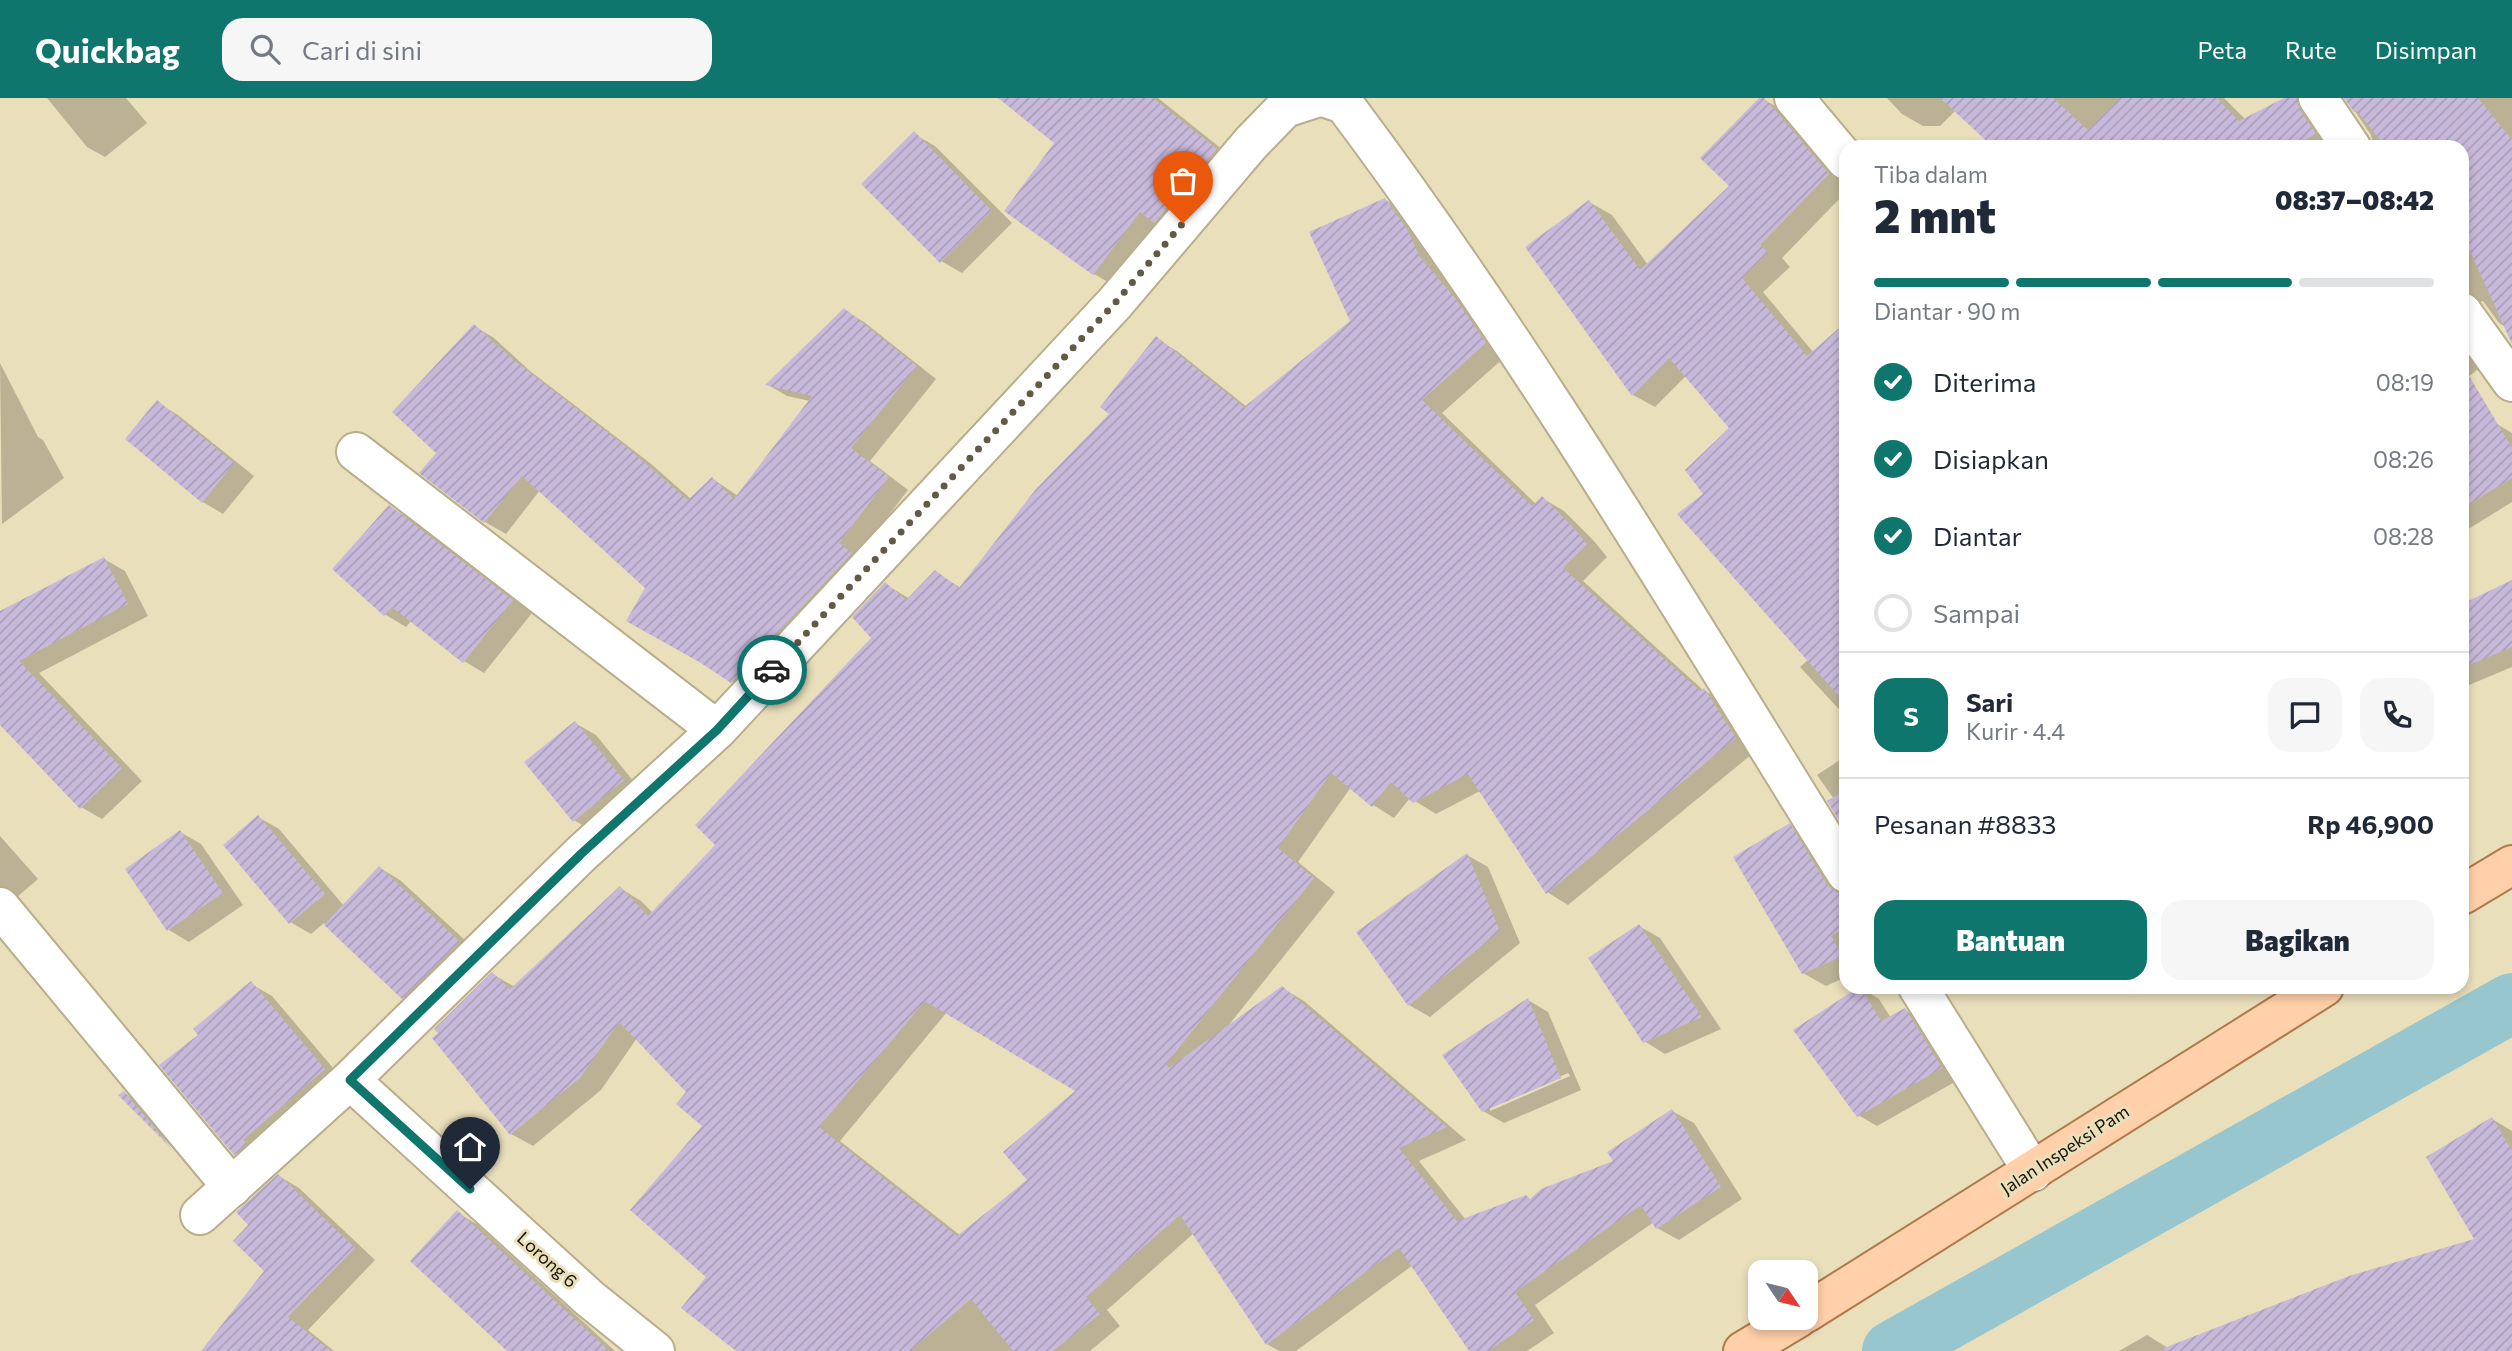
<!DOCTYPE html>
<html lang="id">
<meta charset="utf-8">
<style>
:root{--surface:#fff;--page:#f6f6f7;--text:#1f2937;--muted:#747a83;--line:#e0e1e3;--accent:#0f766e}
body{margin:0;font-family:Commissioner,sans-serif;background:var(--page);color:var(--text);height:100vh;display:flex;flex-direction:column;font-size:26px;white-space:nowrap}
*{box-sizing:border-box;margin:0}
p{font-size:23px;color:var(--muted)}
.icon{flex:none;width:38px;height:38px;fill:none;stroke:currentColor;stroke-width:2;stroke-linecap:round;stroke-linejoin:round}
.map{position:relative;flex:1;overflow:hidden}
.drawer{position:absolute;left:1839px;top:42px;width:630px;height:854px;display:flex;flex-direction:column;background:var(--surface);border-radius:21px;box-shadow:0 4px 10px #0003}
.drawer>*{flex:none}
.needle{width:46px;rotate:125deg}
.tools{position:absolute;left:1748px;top:1162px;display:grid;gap:14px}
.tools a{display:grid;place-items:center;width:70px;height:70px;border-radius:14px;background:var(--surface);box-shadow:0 4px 10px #0003;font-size:35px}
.pin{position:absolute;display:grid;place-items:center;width:60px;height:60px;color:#fff;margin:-72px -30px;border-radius:50% 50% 50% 0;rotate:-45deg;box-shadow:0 0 7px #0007}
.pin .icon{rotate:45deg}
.courier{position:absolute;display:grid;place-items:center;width:70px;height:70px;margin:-35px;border:5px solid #0f766e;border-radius:50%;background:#fff;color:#222;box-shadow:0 2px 9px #0007}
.head em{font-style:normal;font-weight:800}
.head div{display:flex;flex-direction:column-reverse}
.head{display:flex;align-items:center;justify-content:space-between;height:119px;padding:0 35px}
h1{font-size:46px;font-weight:800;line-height:52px}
.bar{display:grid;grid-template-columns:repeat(4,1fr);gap:10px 7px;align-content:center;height:84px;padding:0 35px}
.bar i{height:9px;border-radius:5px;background:var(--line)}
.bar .on{background:var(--accent)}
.bar p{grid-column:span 4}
.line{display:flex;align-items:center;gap:18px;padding:0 35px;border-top:2px solid var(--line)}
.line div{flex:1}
.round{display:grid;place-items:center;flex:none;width:74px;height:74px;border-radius:21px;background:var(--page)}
ol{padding:0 35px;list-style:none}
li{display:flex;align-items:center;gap:21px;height:77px}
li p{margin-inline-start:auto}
li .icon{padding:7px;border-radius:50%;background:var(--accent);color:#fff;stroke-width:4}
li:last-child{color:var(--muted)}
li i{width:38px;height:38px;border:4px solid var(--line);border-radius:50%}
.action{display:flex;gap:14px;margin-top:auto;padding:14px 35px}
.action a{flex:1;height:80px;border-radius:21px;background:var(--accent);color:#fff;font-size:28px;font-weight:800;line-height:80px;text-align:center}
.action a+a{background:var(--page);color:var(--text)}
header{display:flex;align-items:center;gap:42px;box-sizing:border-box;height:98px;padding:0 35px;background:var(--accent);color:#fff}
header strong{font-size:33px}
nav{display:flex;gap:38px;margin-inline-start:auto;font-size:24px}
.search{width:490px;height:63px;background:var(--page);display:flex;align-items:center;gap:18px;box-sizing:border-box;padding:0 24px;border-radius:21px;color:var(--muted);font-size:26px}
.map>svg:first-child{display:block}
.shadow{fill:#0003;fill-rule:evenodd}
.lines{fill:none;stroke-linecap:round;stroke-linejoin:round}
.canal{stroke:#97c6cf;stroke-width:60}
.building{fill:url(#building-hatch);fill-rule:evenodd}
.street-casing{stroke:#b8ae8b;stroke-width:42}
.primary-casing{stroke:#ae794b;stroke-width:42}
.street{stroke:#fff;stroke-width:38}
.primary{stroke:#ffd0a9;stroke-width:38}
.done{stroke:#615a45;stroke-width:7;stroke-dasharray:0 12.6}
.route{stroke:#0f766e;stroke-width:9}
.labels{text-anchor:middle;stroke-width:6;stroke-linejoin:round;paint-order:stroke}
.street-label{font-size:18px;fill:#171306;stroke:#eadfbb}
</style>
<header>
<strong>Quickbag</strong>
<div class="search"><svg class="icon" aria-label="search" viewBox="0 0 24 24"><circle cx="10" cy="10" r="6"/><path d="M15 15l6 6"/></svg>Cari di sini</div>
<nav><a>Peta</a><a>Rute</a><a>Disimpan</a></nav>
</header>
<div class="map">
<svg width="2512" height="1253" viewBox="0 0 2512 1253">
<defs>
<pattern id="building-hatch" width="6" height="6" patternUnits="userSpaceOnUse" patternTransform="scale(1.75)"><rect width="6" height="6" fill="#c8b9db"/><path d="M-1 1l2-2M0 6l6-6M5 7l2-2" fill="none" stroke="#ab9eba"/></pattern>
</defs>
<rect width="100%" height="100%" fill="#eadfbb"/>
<g class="shadow">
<path d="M47 0H126L147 25 105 59 87 49Z"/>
<path d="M1001 0H1158L1243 68 1122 192 1094 176 1006 112 1057 45Z"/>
<path d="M1761 0 1784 13 1846 85V94L1782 160 1790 169 1763 194 1814 255 1846 226V619L1800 569 1809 561 1705 397 1731 331 1686 278 1655 309 1633 297 1589 104 1612 117 1648 167 1731 88Z"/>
<path d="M1887 0H2224L2246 22 2287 0H2307L2336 49H1996L1956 12 1940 28H1923L1902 16Z"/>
<path d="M2346 0H2512V233L2499 225 2483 203 2469 208 2462 217V49H2374L2371 37Z"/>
<path d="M914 36 935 48 1012 125 962 175 941 163Z"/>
<path d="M1385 102 1407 114 1506 258 1442 315 1536 406 1542 400 1564 413 1594 443 1607 459 1583 483 1703 592 1726 604 1757 652 1568 807 1547 794 1480 693 1436 716 1410 700 1394 720 1373 707 1351 689 1298 764 1335 794 1228 928 1282 890 1304 903 1466 1042 1419 1063 1466 1122 1531 1102 1616 1064 1672 1013 1694 1025 1742 1101 1679 1142 1657 1130 1654 1124 1535 1207 1554 1235 1527 1253H1471L1413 1167 1296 1253H1279L1267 1246 1194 1135 1107 1212 1120 1228 1090 1253H738L705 1028 688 994 637 940 601 992 533 1048 511 1036 492 876 515 889 620 790 641 803 653 815 718 747 873 540 885 486 910 501 935 474 961 490 1111 316 1156 241 1177 253 1247 309 1352 223ZM947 914 1078 993 1030 1082 961 1138 840 1043Z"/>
<path d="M844 212 864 224 936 281 870 363 908 392 752 595 732 584 648 490 540 392 506 436 485 424 421 374 439 355 474 228 494 240 530 273 650 365 691 401 713 381 738 398 810 303 787 298 768 287Z"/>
<path d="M2462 235 2483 267 2462 284Z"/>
<path d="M0 265 38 339 43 342 64 380 2 426Z"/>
<path d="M158 305 178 317 254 378 223 416 203 404Z"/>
<path d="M2497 326 2512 335V404L2462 435V351Z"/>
<path d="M390 409 410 421 532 515 484 575 464 563 412 522 406 529 386 517 335 471Z"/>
<path d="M104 461 125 473 148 518 39 575 142 683 102 721 81 709 0 625V538Z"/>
<path d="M2512 484V569L2462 590V508Z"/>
<path d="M575 625 596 637 643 695 594 734 574 722Z"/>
<path d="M1846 658V731L1830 704 1834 701 1817 677Z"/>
<path d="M258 719 279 731 344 808 380 770 400 782 480 856 424 911 403 899 324 825 311 836 290 824Z"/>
<path d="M1790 728 1812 740 1846 796V879L1826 888 1803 875Z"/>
<path d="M180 734 201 746 243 807 189 844 169 832Z"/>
<path d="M0 738 38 781 17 799 6 804 0 814Z"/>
<path d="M1467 757 1488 769 1520 845 1430 919 1409 907Z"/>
<path d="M1639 828 1660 840 1721 931 1665 956 1644 943Z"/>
<path d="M251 886 272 898 345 984 256 1068 235 1056 201 937Z"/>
<path d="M1861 890 1879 901 1891 920 1905 912 1924 923 1960 981 1877 1028 1858 1017Z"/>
<path d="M1528 902 1548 914 1581 992 1504 1025 1483 1013ZM1568 975 1570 978 1490 1013V1009Z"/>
<path d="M124 995 145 1007 187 1058 173 1050 121 998Z"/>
<path d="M2492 1021 2512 1033V1253H2119L2147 1237 2168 1250 2476 1142Z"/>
<path d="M279 1078 299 1090 375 1162 308 1232 334 1253H224L266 1173 251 1127Z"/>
<path d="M458 1115 478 1127 615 1253H509Z"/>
</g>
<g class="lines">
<path class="canal" d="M1892 1253 2512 905"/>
</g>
<g class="building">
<path d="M998 0H1153L1217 51 1154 125 1140 114 1093 177 1004 113 1054 45Z"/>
<path d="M1759 0H1764L1776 13 1829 76 1760 147 1768 155 1742 180 1807 258 1846 224V606L1677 416 1703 396 1685 372 1729 330 1669 260 1632 298 1525 149 1589 102 1640 172 1729 88 1700 60Z"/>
<path d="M1940 0H2053L2088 32 2120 0H2217L2239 23 2284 0H2296L2300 12 2316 36 2292 49H1993Z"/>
<path d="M2344 0H2478L2512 42V246L2462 135V49H2386L2357 13 2354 14Z"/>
<path d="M914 33 992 113 940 165 861 86Z"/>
<path d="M1385 100 1407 131 1420 159 1455 200 1486 245 1422 302 1532 408 1542 398 1573 429 1587 446 1563 470 1700 593 1704 590 1736 640 1546 796 1468 676 1413 705 1391 684 1372 709 1331 675 1278 750 1314 780 1166 966 1169 970 1282 888 1447 1029 1399 1050 1457 1123 1526 1097 1530 1101 1541 1091 1613 1063 1607 1054 1672 1011 1721 1089 1656 1131 1641 1107 1515 1194 1534 1222 1488 1253H1469L1399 1150 1266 1247 1180 1117 1086 1199 1100 1216 1053 1253H1013L971 1201 910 1253H736L681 1210 706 1179 630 1112 702 1028 676 1006 686 994 619 924 580 980 510 1037 432 940 438 935 434 931 492 874 510 891 620 788 648 818 715 747 695 727 871 540 852 519 885 484 906 502 935 472 959 490 1036 391 1109 316 1100 309 1156 238 1244 309 1350 223 1309 134ZM925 903 1075 993 1003 1054 1027 1082 957 1138 819 1029Z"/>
<path d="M844 210 917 268 851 350 889 379 839 445 852 455 731 585 701 565 626 523 645 490 522 378 484 425 419 375 436 355 392 314 474 226 510 259 629 351 688 402 712 379 734 401 812 298 765 287Z"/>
<path d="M2462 266 2512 350V380L2462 410Z"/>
<path d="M157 302 234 365 202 405 125 341Z"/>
<path d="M389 407 513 502 463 565 392 509 384 518 332 471Z"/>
<path d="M104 459 128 506 19 563 122 670 80 711 0 627V513Z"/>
<path d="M2512 482V549L2462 570V506Z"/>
<path d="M575 623 624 682 573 724 524 664Z"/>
<path d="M1846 692V734L1827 703Z"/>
<path d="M258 717 325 796 289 826 223 747Z"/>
<path d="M1790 725 1827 787 1835 794 1846 797V829L1831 838 1843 858 1802 876 1733 759Z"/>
<path d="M180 732 223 795 167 833 125 771Z"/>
<path d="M1467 755 1500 833 1408 908 1356 834Z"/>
<path d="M379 768 460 844 402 901 324 827Z"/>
<path d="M1639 826 1702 919 1643 945 1588 860Z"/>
<path d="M251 883 325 971 243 1042 247 1046 234 1057 159 967 198 937 193 931Z"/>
<path d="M1859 889H1861L1881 923 1905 910 1942 970 1857 1019 1793 932Z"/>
<path d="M1528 900 1561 980 1482 1014 1442 957Z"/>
<path d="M124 993 172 1051 118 997Z"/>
<path d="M2492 1019 2512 1053V1253H2164V1250L2349 1178 2474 1141 2426 1059Z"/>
<path d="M278 1076 355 1150 288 1219 331 1253H201L264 1173 233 1143 248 1127 236 1114Z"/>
<path d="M457 1112 609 1253H507L410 1163Z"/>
</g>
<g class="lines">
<g class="street-casing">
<g id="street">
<path d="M1326 0 1344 6C1528 251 1684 515 1846 775"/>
<path d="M1794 0 1846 62"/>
<path d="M2318 0 2351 49"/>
<path d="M2462 214 2512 284"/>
<path d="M356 354 717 632"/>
<path d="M0 809 232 1089"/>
<path d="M1918 889 2033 1074"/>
<path d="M350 982 589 1200 655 1253"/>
<path d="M200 1117 350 982 581 756 717 632 1115 205 1251 45 1285 10 1316 0"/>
</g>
</g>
<g class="primary-casing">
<g id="primary">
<path d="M2462 797 2512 767"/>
<path d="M1806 1215 2324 889"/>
<path d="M1743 1253 1798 1220"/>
</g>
</g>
<use href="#street" class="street"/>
<use href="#primary" class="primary"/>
</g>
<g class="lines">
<path class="done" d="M772 572 1115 205 1183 125"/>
<path class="route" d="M470 1091 350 982 581 756 717 632 772 572"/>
</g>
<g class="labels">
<g class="street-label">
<text transform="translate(2065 1052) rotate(-33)" y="6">Jalan Inspeksi Pam</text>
<text transform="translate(547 1162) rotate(42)" y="6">Lorong 6</text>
</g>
</g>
</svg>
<div class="tools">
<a><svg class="needle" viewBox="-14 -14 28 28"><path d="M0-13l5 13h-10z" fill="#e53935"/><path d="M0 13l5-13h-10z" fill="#747a83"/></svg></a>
</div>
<div class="pin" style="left:1183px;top:125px;background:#ea580c"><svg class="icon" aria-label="bag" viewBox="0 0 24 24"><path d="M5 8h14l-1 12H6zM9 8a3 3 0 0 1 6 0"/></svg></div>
<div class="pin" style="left:470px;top:1091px;background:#1f2937"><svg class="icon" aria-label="home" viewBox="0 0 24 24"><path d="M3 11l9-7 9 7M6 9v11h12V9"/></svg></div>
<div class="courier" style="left:772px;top:572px"><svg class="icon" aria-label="car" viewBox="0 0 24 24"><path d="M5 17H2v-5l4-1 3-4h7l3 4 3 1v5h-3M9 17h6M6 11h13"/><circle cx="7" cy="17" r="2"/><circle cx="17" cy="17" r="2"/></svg></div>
<section class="drawer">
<div class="head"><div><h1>2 mnt</h1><p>Tiba dalam</p></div><em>08:37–08:42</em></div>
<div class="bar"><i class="on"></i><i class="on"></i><i class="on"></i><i></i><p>Diantar · 90 m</p></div>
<ol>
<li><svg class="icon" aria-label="check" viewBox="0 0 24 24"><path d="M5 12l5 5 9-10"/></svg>Diterima<p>08:19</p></li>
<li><svg class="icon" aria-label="check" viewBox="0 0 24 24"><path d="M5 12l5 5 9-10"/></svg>Disiapkan<p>08:26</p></li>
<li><svg class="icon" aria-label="check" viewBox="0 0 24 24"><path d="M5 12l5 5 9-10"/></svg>Diantar<p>08:28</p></li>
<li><i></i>Sampai</li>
</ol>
<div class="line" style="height:126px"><b class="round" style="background:var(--accent);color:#fff">S</b><div><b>Sari</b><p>Kurir · 4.4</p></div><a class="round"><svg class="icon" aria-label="chat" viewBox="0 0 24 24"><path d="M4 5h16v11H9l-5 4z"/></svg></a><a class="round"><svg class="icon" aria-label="phone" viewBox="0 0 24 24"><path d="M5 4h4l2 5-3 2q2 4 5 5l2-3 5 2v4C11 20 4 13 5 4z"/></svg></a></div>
<div class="line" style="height:91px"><div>Pesanan #8833</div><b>Rp 46,900</b></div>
<div class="action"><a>Bantuan</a><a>Bagikan</a></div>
</section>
</div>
